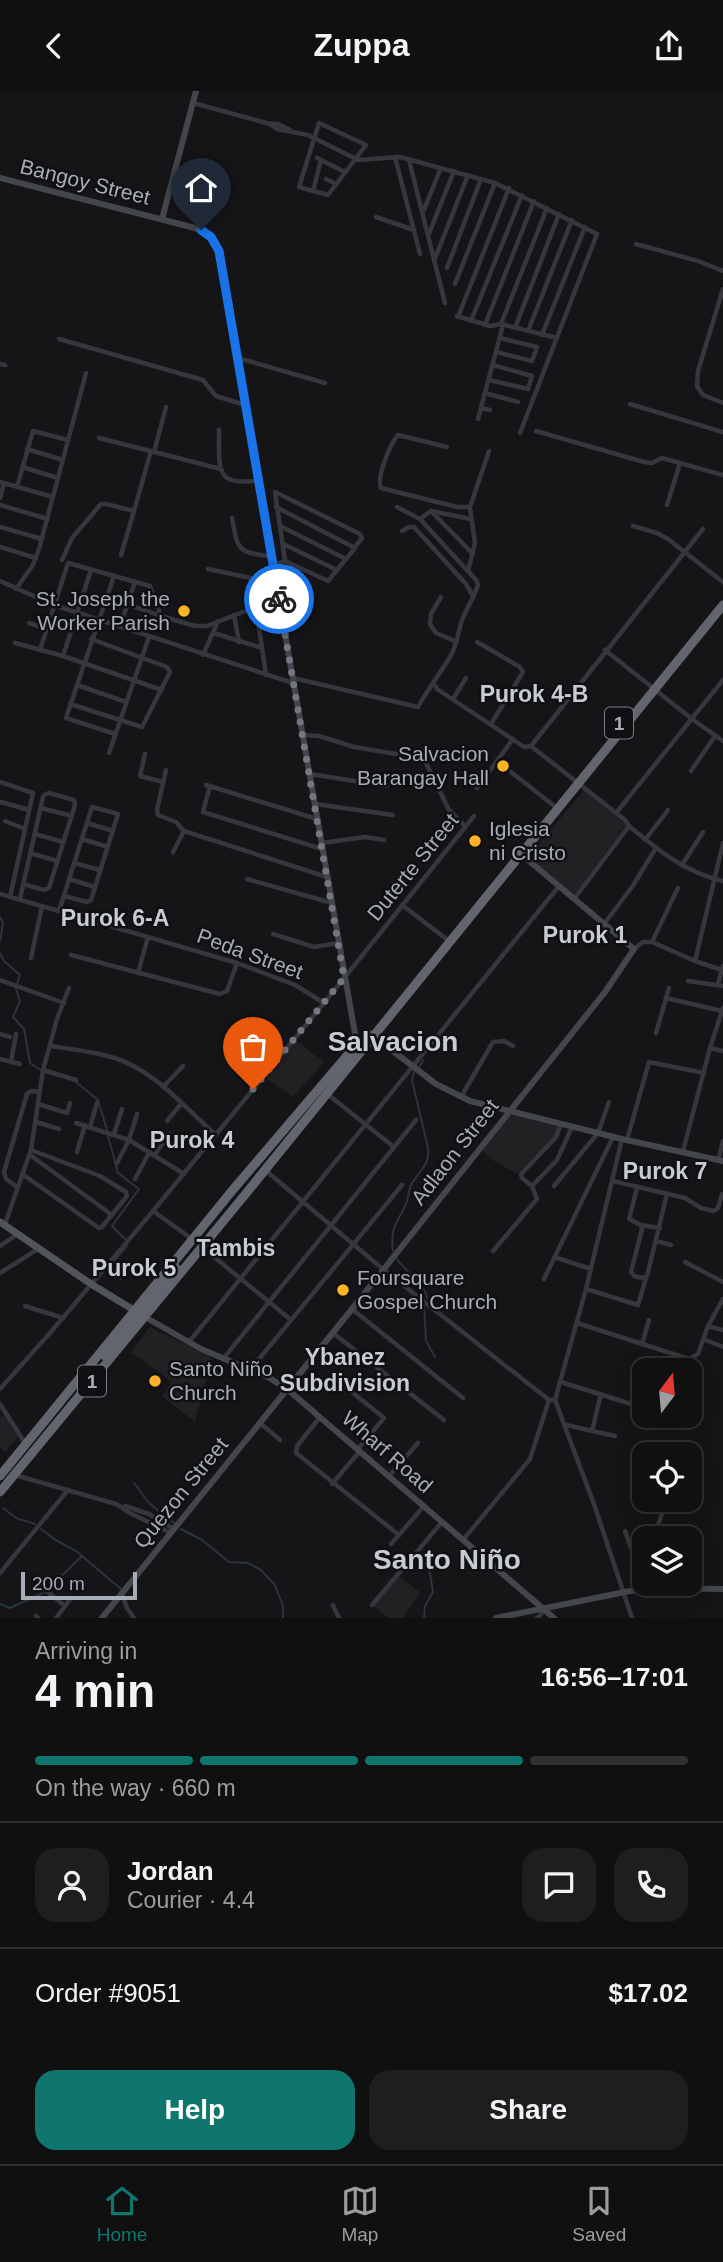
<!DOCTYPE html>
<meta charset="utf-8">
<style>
:root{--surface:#101011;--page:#1e1e1f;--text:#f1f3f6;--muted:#9c9d9f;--line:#303031;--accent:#0f766e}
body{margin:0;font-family:Arial,sans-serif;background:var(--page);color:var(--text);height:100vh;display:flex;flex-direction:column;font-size:26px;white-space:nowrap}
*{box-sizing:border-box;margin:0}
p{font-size:23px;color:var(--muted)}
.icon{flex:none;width:38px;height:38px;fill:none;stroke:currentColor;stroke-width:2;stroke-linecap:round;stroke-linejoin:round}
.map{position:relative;height:1527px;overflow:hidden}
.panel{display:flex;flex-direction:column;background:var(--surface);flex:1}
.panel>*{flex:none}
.needle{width:46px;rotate:16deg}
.tools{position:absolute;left:632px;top:1267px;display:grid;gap:14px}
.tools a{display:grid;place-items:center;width:70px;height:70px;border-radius:14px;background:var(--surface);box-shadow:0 4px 18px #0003,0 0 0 2px var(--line);font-size:35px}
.scale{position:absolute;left:21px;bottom:18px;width:116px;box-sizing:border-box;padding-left:7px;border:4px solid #a6acb8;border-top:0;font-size:19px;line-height:24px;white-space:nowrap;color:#a6acb8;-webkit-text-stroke:5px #101012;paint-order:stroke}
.pin{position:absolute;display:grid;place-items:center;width:60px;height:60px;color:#fff;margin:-72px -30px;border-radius:50% 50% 50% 0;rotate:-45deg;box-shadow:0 0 7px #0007}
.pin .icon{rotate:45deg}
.courier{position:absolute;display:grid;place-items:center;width:70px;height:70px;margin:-35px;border:5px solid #1a73e8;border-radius:50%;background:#fff;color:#222;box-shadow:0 2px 9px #0007}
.summary em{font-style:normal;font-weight:600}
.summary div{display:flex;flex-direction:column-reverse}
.summary{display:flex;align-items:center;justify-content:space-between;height:119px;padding:0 35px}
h1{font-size:46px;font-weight:600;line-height:52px}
.bar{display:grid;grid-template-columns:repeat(4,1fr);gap:10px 7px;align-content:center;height:84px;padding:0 35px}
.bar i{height:9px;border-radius:5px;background:var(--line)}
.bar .selected{background:var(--accent)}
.bar p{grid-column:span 4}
.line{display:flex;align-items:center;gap:18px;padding:0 35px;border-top:2px solid var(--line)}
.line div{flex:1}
.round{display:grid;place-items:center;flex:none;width:74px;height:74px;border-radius:21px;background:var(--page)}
.action{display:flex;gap:14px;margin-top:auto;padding:14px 35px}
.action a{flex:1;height:80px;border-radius:21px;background:var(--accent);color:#fff;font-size:28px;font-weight:600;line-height:80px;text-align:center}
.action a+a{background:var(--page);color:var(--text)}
header{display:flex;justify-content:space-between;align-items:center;height:91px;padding:0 35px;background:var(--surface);font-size:32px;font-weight:600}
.tabs{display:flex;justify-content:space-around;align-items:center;height:98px;border-top:2px solid var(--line);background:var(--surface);font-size:19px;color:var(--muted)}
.tabs a{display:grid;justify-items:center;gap:4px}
.tabs .selected{color:var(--accent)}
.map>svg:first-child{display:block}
.built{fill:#212124}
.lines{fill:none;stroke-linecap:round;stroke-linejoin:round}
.stream{stroke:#2a343c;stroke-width:2}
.street{stroke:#36373d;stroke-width:4.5}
.secondary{stroke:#44464d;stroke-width:6}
.primary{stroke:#52545c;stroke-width:7}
.highway{stroke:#62656e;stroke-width:9}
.highway-bridge{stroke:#62656e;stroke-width:9}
.done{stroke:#737780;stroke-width:7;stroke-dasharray:0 12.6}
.route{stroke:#1a73e8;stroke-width:9}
.poi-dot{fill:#feb327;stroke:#101012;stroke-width:2.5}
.labels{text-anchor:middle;stroke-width:5;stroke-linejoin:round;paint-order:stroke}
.shield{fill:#101012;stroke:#797d86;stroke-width:2}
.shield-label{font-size:19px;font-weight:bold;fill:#a6acb8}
.street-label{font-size:21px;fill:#a6acb8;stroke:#101012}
.poi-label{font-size:21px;fill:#a6acb8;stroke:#101012;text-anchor:start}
.neighbourhood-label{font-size:23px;font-weight:bold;fill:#c7cbd4;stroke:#101012}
.district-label{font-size:28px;font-weight:bold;fill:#c7cbd4;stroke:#101012}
</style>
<header><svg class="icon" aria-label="back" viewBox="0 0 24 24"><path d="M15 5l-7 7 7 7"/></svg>Zuppa<svg class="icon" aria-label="share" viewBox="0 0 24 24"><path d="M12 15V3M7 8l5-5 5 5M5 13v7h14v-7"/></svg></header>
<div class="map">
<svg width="723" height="1527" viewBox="0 0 723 1527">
<rect width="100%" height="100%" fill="#151517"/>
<g class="built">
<path d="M584 699 626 734 575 803 569 802 528 766Z"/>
<path d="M295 949 324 971 293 1006 266 987Z"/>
<path d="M511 1022 560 1034 557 1042 517 1083 491 1068 483 1060V1056Z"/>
<path d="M150 1236 212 1267 195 1331 162 1305 172 1291 131 1261Z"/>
<path d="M4 1323 18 1346 5 1361 0 1356V1328Z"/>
<path d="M397 1484 421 1502 402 1527H389L373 1515Z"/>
</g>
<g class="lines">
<g class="stream">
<path d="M0 826 3 832 0 850"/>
<path d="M0 862 4 870 20 884 17 893"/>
<path d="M16 898 20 910 13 926 24 938 30 972 41 979"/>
<path d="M419 977 423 969"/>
<path d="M76 991 98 1009 107 1039"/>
<path d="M108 1045 118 1082 139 1098 112 1135 125 1148"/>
<path d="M393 1160C390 1135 397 1133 406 1113 409 1106 408 1099 412 1092 420 1079 430 1074 428 1057L412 989 414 981"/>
<path d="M397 1168C405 1180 426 1195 427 1207"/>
<path d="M121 1188 109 1176 127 1155"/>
<path d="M424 1214 426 1250 435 1266"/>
<path d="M134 1392 149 1412 174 1432"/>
<path d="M3 1417 16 1427 35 1433"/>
<path d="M41 1438 54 1448 76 1460 121 1498"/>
<path d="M181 1438 202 1449 229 1471 248 1472 261 1479 275 1494 283 1515V1527"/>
<path d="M48 1498 82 1465"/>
<path d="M0 1513 10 1517 45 1501"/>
<path d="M424 1527 425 1515 433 1501 429 1477"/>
</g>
<g class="street">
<path d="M193 12 270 33H278L290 39"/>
<path d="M319 32 366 54 328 104 299 96Z"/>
<path d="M270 33 277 38 308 44 358 69 400 66 495 92 597 143 520 342"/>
<path d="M395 66 420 163"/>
<path d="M317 67 345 81"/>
<path d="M409 69 445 212"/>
<path d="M326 88 336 93"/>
<path d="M313 100 321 69"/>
<path d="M423 121 441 77"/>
<path d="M376 126 414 139"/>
<path d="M428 145 454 80"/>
<path d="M636 153 698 170 723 180"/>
<path d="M434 170 468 84"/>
<path d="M447 177 481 88"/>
<path d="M455 193 495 92"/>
<path d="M723 198 698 280 697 295 703 304 723 312"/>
<path d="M457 225 490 235 501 233 557 247"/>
<path d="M458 226 509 97"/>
<path d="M471 230 522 104"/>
<path d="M501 233 547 117"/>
<path d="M485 234 534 110"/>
<path d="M515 237 559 123"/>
<path d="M528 240 572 129"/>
<path d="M542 244 585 136"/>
<path d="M59 248 203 289 216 305 245 314"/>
<path d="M496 261 532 270 537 256 500 247"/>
<path d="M238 267 325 292"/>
<path d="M0 273 5 274"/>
<path d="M489 289 528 298 532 285 493 274"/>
<path d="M485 302 518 311"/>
<path d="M630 313 723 341"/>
<path d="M481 317 490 319"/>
<path d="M478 328 503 234"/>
<path d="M219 339C220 352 215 382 229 388 237 392 250 390 258 390"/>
<path d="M536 340 644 371 652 372 662 367 723 384"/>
<path d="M99 347 221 378"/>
<path d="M447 356 398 344C390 353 376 387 381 397L457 416H470L489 360"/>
<path d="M27 358 63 369"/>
<path d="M154 361 166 316"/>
<path d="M22 376 58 387"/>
<path d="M0 391 53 406"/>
<path d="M17 396 33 340 68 349"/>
<path d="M0 407 4 392"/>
<path d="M0 414 48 428"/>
<path d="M667 414 680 372"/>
<path d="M397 416 420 428"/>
<path d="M431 420 473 463"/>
<path d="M232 427C238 459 237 462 272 465"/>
<path d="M280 435 346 468"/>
<path d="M633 435 657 442 668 448 723 491"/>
<path d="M0 436 42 448"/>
<path d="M402 440 409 436H414L466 493 473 505"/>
<path d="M283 453 337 479"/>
<path d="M0 456 36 467"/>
<path d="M121 464 134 420"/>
<path d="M62 469 72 447 101 413H106L134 420 151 360"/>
<path d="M285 470 275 401 360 443 362 447 355 456"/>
<path d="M274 474 285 470 328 490 355 457 276 416"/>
<path d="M208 478 256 488 275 485"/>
<path d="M468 480 475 452 470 417"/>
<path d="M114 485 66 627 115 643"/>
<path d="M0 490 54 514 293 592"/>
<path d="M16 498 33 474 39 458 86 282"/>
<path d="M441 506 431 523 430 533 436 542 455 550"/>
<path d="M127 513 161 525"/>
<path d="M256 516 266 584"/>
<path d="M234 524 239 551"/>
<path d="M29 532 47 538"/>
<path d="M120 535 135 491"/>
<path d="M285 539 295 529 288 491"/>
<path d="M214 542 262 557"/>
<path d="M477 551 520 576 523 581 491 633"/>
<path d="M15 552 63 565 162 599"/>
<path d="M40 559 68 472 150 495 161 525 195 535H207L279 507"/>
<path d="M605 559 692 628 723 650"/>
<path d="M203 564 218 530"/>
<path d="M63 565 91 479"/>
<path d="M293 587 418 616C428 598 439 584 450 566 457 555 458 541 462 529 467 517 474 506 478 494L477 490 420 428 431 420 471 428"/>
<path d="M434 593 437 598 524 656 531 655 625 729 629 735C658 759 686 782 723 790"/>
<path d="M77 594 126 611"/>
<path d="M453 608 466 587"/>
<path d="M70 613 142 636 170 581 167 576 91 548"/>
<path d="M303 644 319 645 354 656 408 665"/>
<path d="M531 655 703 438"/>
<path d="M109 662 149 546"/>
<path d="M145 663 140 685 163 691"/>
<path d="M422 664 449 719 465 735"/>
<path d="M166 679 157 719 158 724 176 731 184 740 327 786"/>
<path d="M691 680 715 645"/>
<path d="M511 681 553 714"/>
<path d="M310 683 387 695"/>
<path d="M0 691 33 702 10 806"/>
<path d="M206 694 317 728"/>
<path d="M210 695 203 721 322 758"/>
<path d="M477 697 513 648"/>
<path d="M1 711 29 719"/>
<path d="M315 713 393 724"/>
<path d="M41 717 72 725"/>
<path d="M616 722 723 589"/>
<path d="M5 730 25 738"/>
<path d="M87 732 113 740"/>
<path d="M35 743 63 751"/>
<path d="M82 748 108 756"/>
<path d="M645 749 668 719"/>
<path d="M322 752 365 746 384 749"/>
<path d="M173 761 184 740"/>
<path d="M30 762 57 770"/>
<path d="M74 772 100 779"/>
<path d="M682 774 703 741"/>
<path d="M69 788 95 796"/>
<path d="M247 788 332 812"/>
<path d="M0 803 237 872 295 894 324 912"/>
<path d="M20 808 43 706 44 704 49 702 74 709 75 714 49 797 44 799 23 793"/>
<path d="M574 808 629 735"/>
<path d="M402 814 449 850"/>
<path d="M59 820 92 716 118 723 91 809 87 811 64 805"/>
<path d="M604 833 632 796 656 757"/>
<path d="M273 843 314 856 339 852"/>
<path d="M652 851 678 797"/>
<path d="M634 858 643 851H652L695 870 722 879"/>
<path d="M71 864 220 903 227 900 237 872"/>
<path d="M31 867 42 815"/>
<path d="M695 870 723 752"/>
<path d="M138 882 148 846"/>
<path d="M0 889 64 912"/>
<path d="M688 890 723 895"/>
<path d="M718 893 723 875"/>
<path d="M666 907 722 920"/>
<path d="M656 942 669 897"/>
<path d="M0 943 10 946"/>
<path d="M50 955C77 959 111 962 135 976 165 992 190 1021 216 1044"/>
<path d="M710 957 723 960"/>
<path d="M0 968 20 973"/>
<path d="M11 971 16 943"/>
<path d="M43 979 76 989"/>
<path d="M163 996 183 975"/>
<path d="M326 1002 394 1056"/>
<path d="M461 1006 493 951 504 950 513 955"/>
<path d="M38 1013 67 1022 70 1012"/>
<path d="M167 1030 181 1013"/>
<path d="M36 1031 59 1038"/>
<path d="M76 1032 129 1049 184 1083"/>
<path d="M90 1036 97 1012"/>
<path d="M114 1043 122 1018"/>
<path d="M622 1048 586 1198 555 1309 595 1416 632 1527"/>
<path d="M627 1049 649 971 704 982"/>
<path d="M683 1060 710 957 723 917"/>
<path d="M77 1061 85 1034"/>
<path d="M155 1063 170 1043"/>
<path d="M30 1064 112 1124"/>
<path d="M718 1069 723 1050"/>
<path d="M117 1072 129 1049 137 1023"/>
<path d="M265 1079 384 1179 549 1309H555"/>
<path d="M22 1083 99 1137 102 1136 127 1105 126 1101 100 1085 31 1059"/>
<path d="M135 1088 150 1060"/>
<path d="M613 1090 685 1107 701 1117 714 1120 718 1117 722 1103"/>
<path d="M532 1095 522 1087 521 1083 556 1046 561 1033"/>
<path d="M554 1095 598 1042 609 1011"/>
<path d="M17 1096 6 1088 4 1081 27 1003 31 1000 39 1001"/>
<path d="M637 1097 629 1128 641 1134 642 1138 631 1181 634 1185 643 1187 647 1185 667 1103"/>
<path d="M153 1120 192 1148"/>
<path d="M5 1133 31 1059 43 979 57 928 69 897"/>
<path d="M641 1134 660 1137"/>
<path d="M656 1150 671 1154"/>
<path d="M0 1155 18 1143"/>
<path d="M203 1157 290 1228"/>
<path d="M493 1160 537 1108 532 1095 557 1069 572 1036"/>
<path d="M554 1166 591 1178"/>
<path d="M685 1171 723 1191"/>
<path d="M0 1182 38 1158"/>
<path d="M544 1188 613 1046"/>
<path d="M586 1198 638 1214 646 1187"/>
<path d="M25 1215 63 1227"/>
<path d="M352 1218 463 1307"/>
<path d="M577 1232 689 1268 698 1263 708 1235 723 1208"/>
<path d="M708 1235 723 1239"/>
<path d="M333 1242 444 1329"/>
<path d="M703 1248 723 1256"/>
<path d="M189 1251 559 795"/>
<path d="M642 1253 649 1229"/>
<path d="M223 1268 416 1029"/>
<path d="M250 1279 402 1094"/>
<path d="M561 1291 644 1317"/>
<path d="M342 1293 384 1327 358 1358"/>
<path d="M0 1298 50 1242 153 1120 324 912 474 725"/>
<path d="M0 1313 25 1352"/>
<path d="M320 1326 297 1355 296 1362 399 1444"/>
<path d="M260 1332 280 1349"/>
<path d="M566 1334 615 1345"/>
<path d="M592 1340 601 1303"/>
<path d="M15 1384 116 1413 130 1422 171 1442"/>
<path d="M389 1385 418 1352"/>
<path d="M332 1393 360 1360"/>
<path d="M125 1415 149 1423 174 1438"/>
<path d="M625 1440 641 1485 644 1477"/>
<path d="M654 1447 664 1416"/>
<path d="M463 1449 530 1368 549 1309"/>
<path d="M391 1453 424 1415"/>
<path d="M0 1482 68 1399"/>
<path d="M39 1494 65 1515"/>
<path d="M122 1503 127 1517 134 1527"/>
<path d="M333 1514 339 1527"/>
<path d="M372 1514 442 1431"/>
<path d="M36 1525 38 1527"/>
<path d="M56 1527 71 1507"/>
<path d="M537 1527 545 1519"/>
</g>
<g class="secondary">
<path d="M0 87 195 137 207 143 217 154 357 954 361 958"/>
<path d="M162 128 196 0"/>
<path d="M368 941 436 993 470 1010 622 1048 723 1070"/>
<path d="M145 1226 201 1258 268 1286 287 1298 554 1527"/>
<path d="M102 1527 352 1218 605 901 634 858 516 759"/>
<path d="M496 1527 645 1497 723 1498"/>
</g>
<path class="primary" d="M0 1131 91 1193 137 1221"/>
<g class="highway">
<path d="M0 1385 231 1101 352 959"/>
<path d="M0 1401 239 1111 723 514"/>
</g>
<path class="highway-bridge" d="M105 1265 176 1177"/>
</g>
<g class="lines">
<path class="done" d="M253 998 344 887 279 508"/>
<path class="route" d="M201 139 211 146 219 160 279 508"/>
</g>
<g class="poi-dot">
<circle cx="184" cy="520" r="7"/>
<circle cx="503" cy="675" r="7"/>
<circle cx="475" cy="750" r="7"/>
<circle cx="343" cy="1199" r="7"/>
<circle cx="155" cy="1290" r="7"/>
</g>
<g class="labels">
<g class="shield">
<rect x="605" y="616.5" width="28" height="31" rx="5"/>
<rect x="78" y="1274.5" width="28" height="31" rx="5"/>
</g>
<g class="shield-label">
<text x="619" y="639">1</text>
<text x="92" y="1297">1</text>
</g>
<g class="street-label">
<text transform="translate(85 91) rotate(14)" y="7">Bangoy Street</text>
<text transform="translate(413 776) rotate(-51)" y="7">Duterte Street</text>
<text transform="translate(250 863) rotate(20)" y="7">Peda Street</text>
<text transform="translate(455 1061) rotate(-52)" y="7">Adlaon Street</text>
<text transform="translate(387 1361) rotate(41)" y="7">Wharf Road</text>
<text transform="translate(181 1402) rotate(-51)" y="7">Quezon Street</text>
</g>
<g class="poi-label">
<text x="170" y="515" text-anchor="end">St. Joseph the<tspan x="170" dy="24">Worker Parish</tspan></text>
<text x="489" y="670" text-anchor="end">Salvacion<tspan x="489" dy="24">Barangay Hall</tspan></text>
<text x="489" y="745">Iglesia<tspan x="489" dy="24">ni Cristo</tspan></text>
<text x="357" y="1194">Foursquare<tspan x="357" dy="24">Gospel Church</tspan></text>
<text x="169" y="1285">Santo Niño<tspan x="169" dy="24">Church</tspan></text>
</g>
<g class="neighbourhood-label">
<text x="534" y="611">Purok 4-B</text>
<text x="115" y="835">Purok 6-A</text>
<text x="585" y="852">Purok 1</text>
<text x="192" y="1057">Purok 4</text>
<text x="665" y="1088">Purok 7</text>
<text x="236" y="1165">Tambis</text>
<text x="134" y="1185">Purok 5</text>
<text x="345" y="1274">Ybanez<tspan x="345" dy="26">Subdivision</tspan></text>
</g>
<g class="district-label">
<text x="393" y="960">Salvacion</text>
<text x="447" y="1478">Santo Niño</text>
</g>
</g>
</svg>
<div class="tools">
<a><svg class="needle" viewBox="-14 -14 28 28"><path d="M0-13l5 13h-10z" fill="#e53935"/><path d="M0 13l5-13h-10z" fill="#9c9d9f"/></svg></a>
<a><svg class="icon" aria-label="locate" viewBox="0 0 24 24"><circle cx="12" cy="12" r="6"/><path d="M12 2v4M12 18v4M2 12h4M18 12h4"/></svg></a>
<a><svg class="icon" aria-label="layers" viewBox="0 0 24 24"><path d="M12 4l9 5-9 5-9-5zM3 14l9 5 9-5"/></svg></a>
</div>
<div class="scale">200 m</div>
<div class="pin" style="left:253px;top:998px;background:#ea580c"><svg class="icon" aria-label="bag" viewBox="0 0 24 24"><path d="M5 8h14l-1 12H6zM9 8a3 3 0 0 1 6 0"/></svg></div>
<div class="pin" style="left:201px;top:139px;background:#1f2937"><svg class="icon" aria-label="home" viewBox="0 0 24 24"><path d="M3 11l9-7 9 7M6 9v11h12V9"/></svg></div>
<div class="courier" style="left:279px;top:508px"><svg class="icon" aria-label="bike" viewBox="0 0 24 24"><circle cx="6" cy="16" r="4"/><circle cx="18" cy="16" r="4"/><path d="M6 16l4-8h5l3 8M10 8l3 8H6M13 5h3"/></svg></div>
</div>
<section class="panel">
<div class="summary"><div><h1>4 min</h1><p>Arriving in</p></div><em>16:56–17:01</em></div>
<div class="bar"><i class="selected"></i><i class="selected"></i><i class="selected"></i><i></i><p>On the way · 660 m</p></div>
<div class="line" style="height:126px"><a class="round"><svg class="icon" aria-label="person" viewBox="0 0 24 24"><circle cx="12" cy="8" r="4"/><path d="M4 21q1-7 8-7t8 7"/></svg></a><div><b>Jordan</b><p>Courier · 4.4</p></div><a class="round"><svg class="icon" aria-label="chat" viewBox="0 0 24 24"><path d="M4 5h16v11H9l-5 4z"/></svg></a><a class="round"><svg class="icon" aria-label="phone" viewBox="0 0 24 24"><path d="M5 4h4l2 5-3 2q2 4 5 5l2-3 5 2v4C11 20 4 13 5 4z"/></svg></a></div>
<div class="line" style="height:91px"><div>Order #9051</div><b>$17.02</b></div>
<div class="action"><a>Help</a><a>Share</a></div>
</section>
<nav class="tabs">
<a class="selected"><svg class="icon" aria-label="home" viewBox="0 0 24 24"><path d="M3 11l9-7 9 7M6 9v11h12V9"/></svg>Home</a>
<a><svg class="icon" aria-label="map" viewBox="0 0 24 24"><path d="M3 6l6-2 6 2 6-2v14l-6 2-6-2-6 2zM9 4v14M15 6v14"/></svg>Map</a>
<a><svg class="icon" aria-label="saved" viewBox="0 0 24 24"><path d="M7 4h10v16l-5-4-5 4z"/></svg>Saved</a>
</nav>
